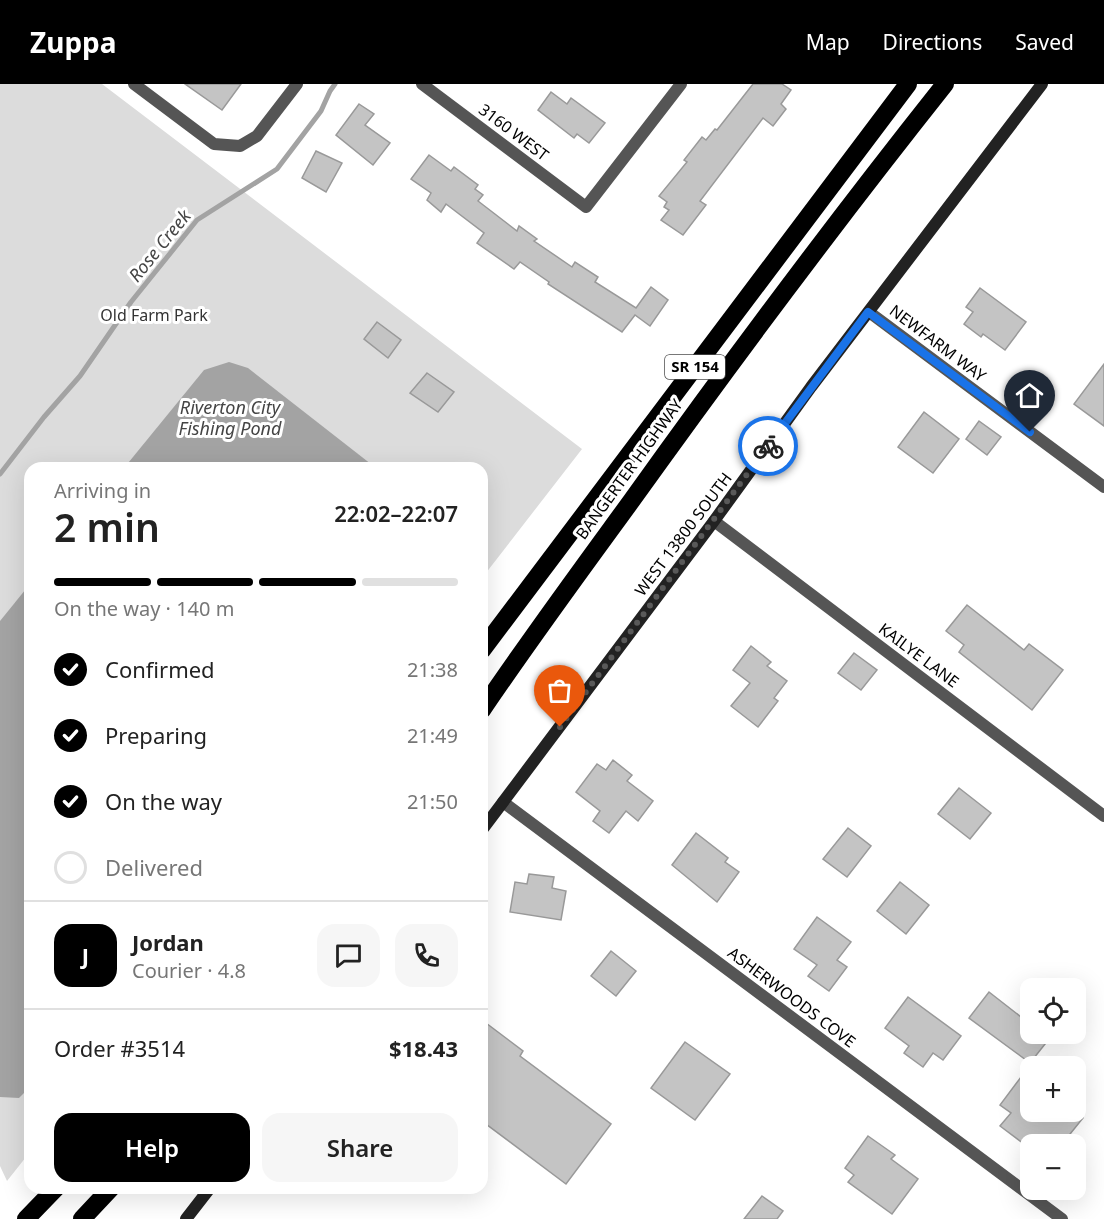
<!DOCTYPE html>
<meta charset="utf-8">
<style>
:root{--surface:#fff;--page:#f6f6f6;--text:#222;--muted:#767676;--line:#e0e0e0;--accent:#000}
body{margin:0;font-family:"Noto Sans",sans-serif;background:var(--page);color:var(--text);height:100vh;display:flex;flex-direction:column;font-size:22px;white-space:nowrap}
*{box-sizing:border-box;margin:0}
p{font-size:20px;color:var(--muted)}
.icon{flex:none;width:33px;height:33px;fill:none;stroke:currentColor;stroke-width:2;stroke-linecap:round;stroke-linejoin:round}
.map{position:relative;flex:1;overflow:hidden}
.drawer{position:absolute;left:24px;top:378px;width:464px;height:732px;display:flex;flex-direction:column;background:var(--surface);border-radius:18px;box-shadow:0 6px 24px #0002}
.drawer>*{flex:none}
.tools{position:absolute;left:1020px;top:894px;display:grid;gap:12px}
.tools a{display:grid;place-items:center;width:66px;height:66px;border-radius:12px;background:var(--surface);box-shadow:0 6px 24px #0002;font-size:30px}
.pin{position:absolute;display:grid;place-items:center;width:51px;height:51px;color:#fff;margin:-62px -26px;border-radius:50% 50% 50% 0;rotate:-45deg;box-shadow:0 0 6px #0007}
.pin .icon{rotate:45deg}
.courier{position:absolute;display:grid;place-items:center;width:60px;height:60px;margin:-30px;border:4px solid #1a73e8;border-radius:50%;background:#fff;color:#222;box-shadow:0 2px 8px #0007}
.head em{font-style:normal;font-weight:600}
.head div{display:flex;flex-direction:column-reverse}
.head{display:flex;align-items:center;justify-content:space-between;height:102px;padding:0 30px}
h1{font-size:39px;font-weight:600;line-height:45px}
.bar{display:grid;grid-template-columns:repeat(4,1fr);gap:9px 6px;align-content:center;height:72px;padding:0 30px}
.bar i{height:8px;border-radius:4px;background:var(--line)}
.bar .active{background:var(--accent)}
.bar p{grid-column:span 4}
.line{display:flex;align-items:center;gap:15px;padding:0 30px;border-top:2px solid var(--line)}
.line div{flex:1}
.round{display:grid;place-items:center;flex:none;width:63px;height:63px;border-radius:18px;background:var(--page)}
ol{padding:0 30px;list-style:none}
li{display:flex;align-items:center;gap:18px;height:66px}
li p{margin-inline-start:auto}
li .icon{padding:6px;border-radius:50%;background:var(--accent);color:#fff;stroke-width:4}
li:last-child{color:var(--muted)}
li i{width:33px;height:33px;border:3px solid var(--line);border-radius:50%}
.primary-button{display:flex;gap:12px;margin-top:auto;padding:12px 30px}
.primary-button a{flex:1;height:69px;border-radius:18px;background:var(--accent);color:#fff;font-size:24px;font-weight:600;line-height:69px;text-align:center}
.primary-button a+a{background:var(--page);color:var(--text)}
header{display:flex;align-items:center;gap:36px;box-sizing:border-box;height:84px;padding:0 30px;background:var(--accent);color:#fff}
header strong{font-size:28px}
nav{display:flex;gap:33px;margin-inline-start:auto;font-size:21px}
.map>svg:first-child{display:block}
.green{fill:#dcdcdc}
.water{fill:#a3a3a3}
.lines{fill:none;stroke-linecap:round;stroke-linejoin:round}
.stream{stroke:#a3a3a3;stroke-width:5}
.building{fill:#c4c4c4;stroke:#999;stroke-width:1.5}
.street{stroke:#555;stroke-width:12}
.secondary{stroke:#222;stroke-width:12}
.highway{stroke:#000;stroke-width:18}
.done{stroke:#595959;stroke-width:6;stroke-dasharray:0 10.8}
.route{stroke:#1a73e8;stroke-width:8}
.labels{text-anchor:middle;stroke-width:6;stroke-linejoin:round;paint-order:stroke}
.shield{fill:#fff;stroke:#4c4c4c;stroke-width:1.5}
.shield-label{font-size:15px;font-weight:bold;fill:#000}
.street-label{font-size:16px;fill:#000;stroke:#fff}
.park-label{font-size:16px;fill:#333;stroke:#fff}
.water-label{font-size:18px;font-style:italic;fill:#444;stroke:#fff}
</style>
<header>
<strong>Zuppa</strong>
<nav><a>Map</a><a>Directions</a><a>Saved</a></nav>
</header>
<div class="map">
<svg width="1104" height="1135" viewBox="0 0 1104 1135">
<rect width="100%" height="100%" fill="#fff"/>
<path class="green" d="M0 0H102L582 365 482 494V384H30V1068L7 1097 0 1082Z"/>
<g class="water">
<path d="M229 278 248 284 376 384H124L204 286Z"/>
<path d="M30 500V1003L19 1014 0 1013V537Z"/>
</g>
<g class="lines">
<path class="stream" d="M0 390 44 333 80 292 131 218 197 136 277 85 321 27 330 7 335 0"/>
</g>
<g class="building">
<path d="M185 0H241L222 26Z"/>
<path d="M753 0H782L791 6 781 20 786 25 773 42 763 34 700 117 706 121 683 151 661 136 669 126 664 123 667 118 659 112 687 78 684 76 702 53 706 56 715 45 717 46Z"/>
<path d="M551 8 567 20 571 14 605 39 589 59 577 50 574 54 538 26Z"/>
<path d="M359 20 374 30 365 41 390 59 373 81 336 51Z"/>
<path d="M316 67 342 79 326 108 302 94Z"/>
<path d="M429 71 451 87 454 83 478 101 475 105 483 111 478 117 517 147 519 142 537 155 534 157 572 183 575 178 598 193 595 198 636 224 651 203 668 216 650 242 635 231 622 248 548 200 549 198 520 178 514 185 477 159 484 149 446 120 441 128 427 116 431 109 411 95Z"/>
<path d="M980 204 1026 238 1005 266 983 250 981 253 964 240 973 228 966 223Z"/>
<path d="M377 238 401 256 388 274 364 255Z"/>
<path d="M1104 280V342L1074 320Z"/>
<path d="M427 289 454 308 438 328 410 309Z"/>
<path d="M924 328 959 355 933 389 898 363Z"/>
<path d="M979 337 1001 353 987 371 966 355Z"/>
<path d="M967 521 1024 566 1029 560 1063 586 1032 626 959 568 964 561 946 547Z"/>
<path d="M751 562 771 578 767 582 787 597 774 614 778 617 758 643 731 622 750 599 733 586Z"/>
<path d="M854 569 877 586 861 606 838 589Z"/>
<path d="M613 676 632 691 627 697 653 717 638 737 626 727 609 749 593 737 600 727 576 708 597 680 606 686Z"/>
<path d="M959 704 991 729 970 755 938 730Z"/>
<path d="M848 744 871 762 847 793 823 775Z"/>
<path d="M696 749 728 774 725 778 739 788 717 818 672 781Z"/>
<path d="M529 790 554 793 552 804 566 807 561 836 510 828 515 798 527 800Z"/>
<path d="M900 798 929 821 906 850 877 827Z"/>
<path d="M817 833 851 858 837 876 847 883 829 907 808 892 817 881 794 865Z"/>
<path d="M611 867 636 887 616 912 591 892Z"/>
<path d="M989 908 1030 940V950H1053L1030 979 969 934Z"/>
<path d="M908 913 961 952 943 976 933 969 923 983 904 969 909 962 885 944Z"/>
<path d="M482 936 523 967 520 972 611 1040 566 1100 482 1037Z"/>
<path d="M685 958 730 990 695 1036 651 1004Z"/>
<path d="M1030 981V1028H1074L1083 1034 1062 1060H1024L1000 1042 1011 1029 1000 1021Z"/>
<path d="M868 1052 895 1071 891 1075 918 1095 892 1130 848 1098 854 1091 845 1084Z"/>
<path d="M762 1112 783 1127 777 1135H744Z"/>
</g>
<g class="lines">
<g class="street">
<path d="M134 0 214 60 240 62 257 52 297 0"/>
<path d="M422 0 586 123 681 0"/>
<path d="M869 228 1104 403"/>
<path d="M714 437 1104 732"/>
<path d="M503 718 1062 1135"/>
</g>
<g class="secondary">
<path d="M482 746 714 437 811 303 1042 0"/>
<path d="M186 1135 210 1104"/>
</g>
<g class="highway">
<path d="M482 566 908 0"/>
<path d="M482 626C530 555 581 486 632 416 733 275 837 136 945 0"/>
<path d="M26 1135 56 1104"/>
<path d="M82 1135 111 1104"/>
</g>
</g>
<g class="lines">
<path class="done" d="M560 643 768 362"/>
<path class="route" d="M768 362 868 228 1030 348"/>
</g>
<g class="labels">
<rect class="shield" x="665" y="271" width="60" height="24" rx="4.5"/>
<g class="shield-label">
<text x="695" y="288">SR 154</text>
</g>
<g class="street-label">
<text transform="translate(514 48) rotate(37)" y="6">3160 WEST</text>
<text transform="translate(938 259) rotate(37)" y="6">NEWFARM WAY</text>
<text transform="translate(629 385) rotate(-54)" y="6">BANGERTER HIGHWAY</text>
<text transform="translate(683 450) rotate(-53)" y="6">WEST 13800 SOUTH</text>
<text transform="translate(919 571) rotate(37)" y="6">KAILYE LANE</text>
<text transform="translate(792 913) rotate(37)" y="6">ASHERWOODS COVE</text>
</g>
<g class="park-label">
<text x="154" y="237">Old Farm Park</text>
</g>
<g class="water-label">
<text transform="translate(160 162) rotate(-51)" y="6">Rose Creek</text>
<text x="230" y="330">Riverton City<tspan x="230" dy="21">Fishing Pond</tspan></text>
</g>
</g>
</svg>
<div class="tools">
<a><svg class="icon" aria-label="locate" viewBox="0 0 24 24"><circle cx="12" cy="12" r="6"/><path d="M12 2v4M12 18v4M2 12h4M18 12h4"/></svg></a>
<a>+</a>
<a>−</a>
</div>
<div class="pin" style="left:560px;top:643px;background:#ea580c"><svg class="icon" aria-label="bag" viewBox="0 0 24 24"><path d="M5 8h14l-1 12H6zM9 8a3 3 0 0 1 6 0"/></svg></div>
<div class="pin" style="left:1030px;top:348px;background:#1f2937"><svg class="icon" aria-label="home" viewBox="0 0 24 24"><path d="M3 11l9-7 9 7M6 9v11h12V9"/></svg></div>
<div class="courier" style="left:768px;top:362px"><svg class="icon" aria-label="bike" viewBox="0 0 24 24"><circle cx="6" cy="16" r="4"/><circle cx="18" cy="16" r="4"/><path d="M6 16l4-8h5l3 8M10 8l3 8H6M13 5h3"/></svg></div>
<section class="drawer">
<div class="head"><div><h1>2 min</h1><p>Arriving in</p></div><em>22:02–22:07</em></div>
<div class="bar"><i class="active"></i><i class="active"></i><i class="active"></i><i></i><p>On the way · 140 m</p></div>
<ol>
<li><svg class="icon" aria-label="check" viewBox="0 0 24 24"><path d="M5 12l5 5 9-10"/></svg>Confirmed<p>21:38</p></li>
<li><svg class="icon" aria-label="check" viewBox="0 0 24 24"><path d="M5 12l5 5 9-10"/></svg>Preparing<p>21:49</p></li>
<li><svg class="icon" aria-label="check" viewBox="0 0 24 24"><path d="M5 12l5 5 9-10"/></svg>On the way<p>21:50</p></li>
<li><i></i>Delivered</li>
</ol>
<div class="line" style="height:108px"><b class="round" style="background:var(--accent);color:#fff">J</b><div><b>Jordan</b><p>Courier · 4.8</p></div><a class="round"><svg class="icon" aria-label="chat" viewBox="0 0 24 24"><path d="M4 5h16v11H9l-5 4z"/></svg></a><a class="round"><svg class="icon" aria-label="phone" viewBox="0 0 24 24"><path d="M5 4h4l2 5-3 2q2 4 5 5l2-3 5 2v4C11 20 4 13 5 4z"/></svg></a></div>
<div class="line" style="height:78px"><div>Order #3514</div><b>$18.43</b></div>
<div class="primary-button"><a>Help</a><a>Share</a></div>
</section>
</div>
